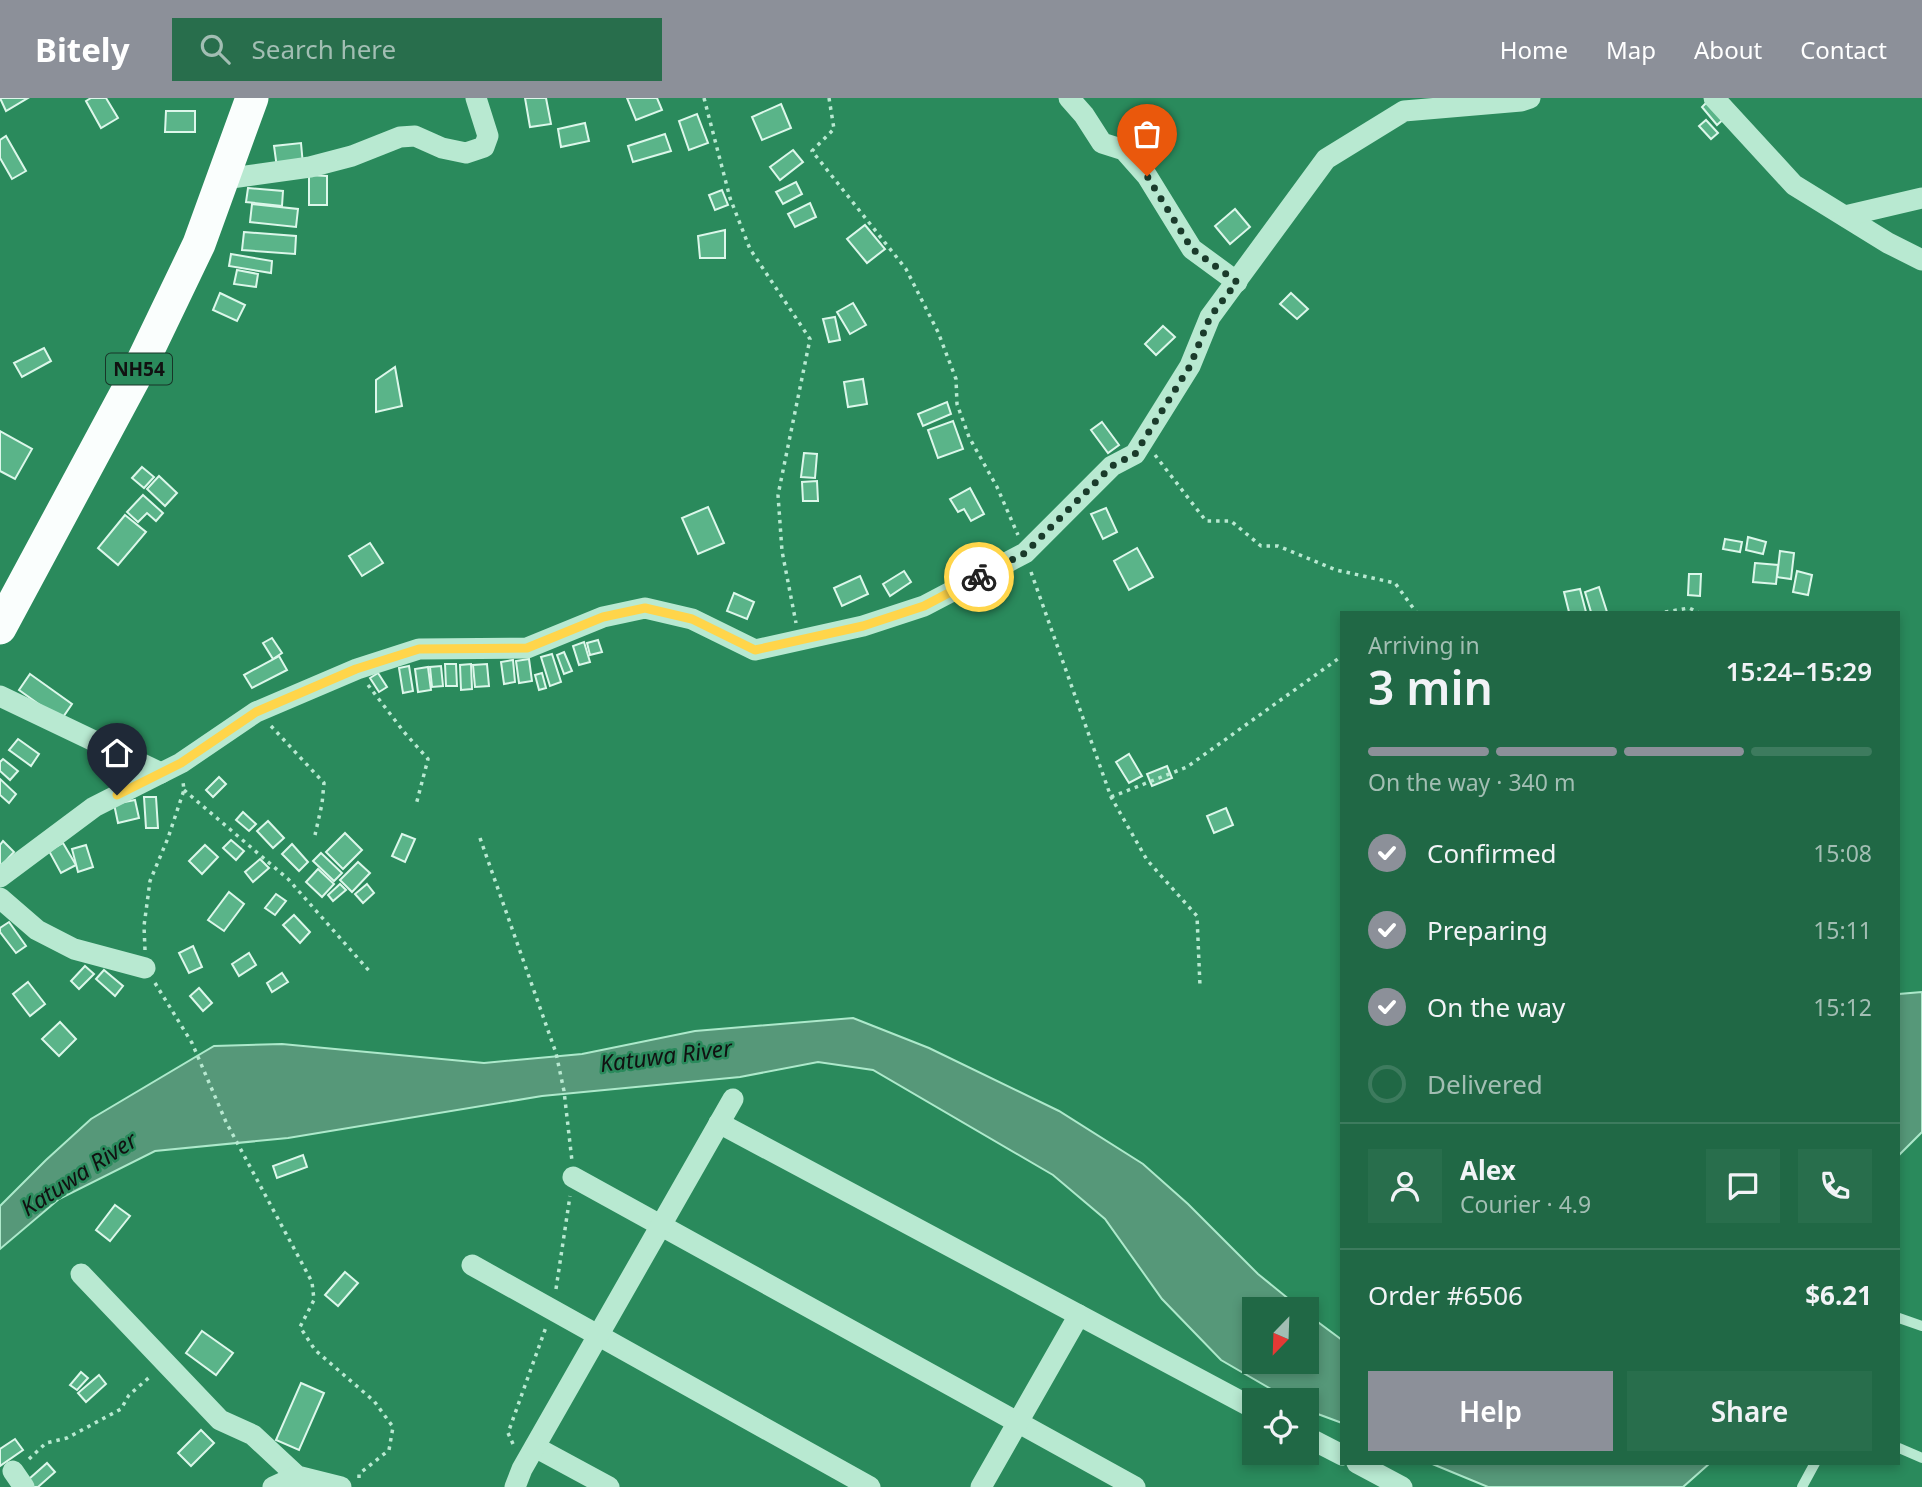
<!DOCTYPE html>
<meta charset="utf-8">
<style>
:root{--surface:#206845;--page:#286e4c;--text:#f1f3f6;--muted:#a2beb3;--line:#3d7b5e;--accent:#8c9099}
body{margin:0;font-family:"Noto Sans",sans-serif;background:var(--page);color:var(--text);height:100vh;display:flex;flex-direction:column;font-size:26px;white-space:nowrap}
*{box-sizing:border-box;margin:0}
p{font-size:23px;color:var(--muted)}
.icon{flex:none;width:38px;height:38px;fill:none;stroke:currentColor;stroke-width:2;stroke-linecap:round;stroke-linejoin:round}
.map{position:relative;flex:1;overflow:hidden}
.panel{position:absolute;left:1340px;top:513px;width:560px;height:854px;display:flex;flex-direction:column;background:var(--surface);border-radius:0px;box-shadow:0 4px 10px #0003}
.panel>*{flex:none}
.needle{width:46px;rotate:203deg}
.controls{position:absolute;left:1242px;top:1199px;display:grid;gap:14px}
.controls a{display:grid;place-items:center;width:77px;height:77px;border-radius:0px;background:var(--surface);box-shadow:0 4px 10px #0003;font-size:35px}
.pin{position:absolute;display:grid;place-items:center;width:60px;height:60px;color:#fff;margin:-72px -30px;border-radius:50% 50% 50% 0;rotate:-45deg;box-shadow:0 0 7px #0007}
.pin .icon{rotate:45deg}
.courier{position:absolute;display:grid;place-items:center;width:70px;height:70px;margin:-35px;border:5px solid #ffd54a;border-radius:50%;background:#fff;color:#222;box-shadow:0 2px 9px #0007}
.overview em{font-style:normal;font-weight:600}
.overview div{display:flex;flex-direction:column-reverse}
.overview{display:flex;align-items:center;justify-content:space-between;height:119px;padding:0 28px}
h1{font-size:46px;font-weight:600;line-height:52px}
.bar{display:grid;grid-template-columns:repeat(4,1fr);gap:10px 7px;align-content:center;height:84px;padding:0 28px}
.bar i{height:9px;border-radius:5px;background:var(--line)}
.bar .on{background:var(--accent)}
.bar p{grid-column:span 4}
.line{display:flex;align-items:center;gap:18px;padding:0 28px;border-top:2px solid var(--line)}
.line div{flex:1}
.round{display:grid;place-items:center;flex:none;width:74px;height:74px;border-radius:0px;background:var(--page)}
ol{padding:0 28px;list-style:none}
li{display:flex;align-items:center;gap:21px;height:77px}
li p{margin-inline-start:auto}
li .icon{padding:7px;border-radius:50%;background:var(--accent);color:#fff;stroke-width:4}
li:last-child{color:var(--muted)}
li i{width:38px;height:38px;border:4px solid var(--line);border-radius:50%}
.cta{display:flex;gap:14px;margin-top:auto;padding:14px 28px}
.cta a{flex:1;height:80px;border-radius:0px;background:var(--accent);color:#fff;font-size:28px;font-weight:600;line-height:80px;text-align:center}
.cta a+a{background:var(--page);color:var(--text)}
header{display:flex;align-items:center;gap:42px;box-sizing:border-box;height:98px;padding:0 35px;background:var(--accent);color:#fff}
header strong{font-size:33px}
nav{display:flex;gap:38px;margin-inline-start:auto;font-size:24px}
.search{width:490px;height:63px;background:var(--page);display:flex;align-items:center;gap:18px;box-sizing:border-box;padding:0 24px;border-radius:0px;color:var(--muted);font-size:26px}
.map>svg:first-child{display:block}
.water{fill:#569879;stroke:#ade9cb;stroke-width:2}
.building{fill:#5ab489;stroke:#dcf7ea;stroke-width:2}
.lines{fill:none;stroke-linecap:round;stroke-linejoin:round}
.path{stroke:#b8e9d1;stroke-width:3.5;stroke-dasharray:3.5 5;stroke-linecap:butt}
.service{stroke:#b8e9d1;stroke-width:10}
.minor{stroke:#b8e9d1;stroke-width:21}
.primary{stroke:#fafefd;stroke-width:33}
.done{stroke:#1a3b2b;stroke-width:7;stroke-dasharray:0 12.6}
.route{stroke:#ffd54a;stroke-width:9}
.labels{text-anchor:middle;stroke-width:5;stroke-linejoin:round;paint-order:stroke}
.shield{fill:#2a8a5c;stroke:#183528;stroke-width:2}
.shield-label{font-size:19px;font-weight:bold;fill:#111}
.water-label{font-size:23px;font-style:italic;fill:#111;stroke:#2a8a5c}
</style>
<header>
<strong>Bitely</strong>
<div class="search"><svg class="icon" aria-label="search" viewBox="0 0 24 24"><circle cx="10" cy="10" r="6"/><path d="M15 15l6 6"/></svg>Search here</div>
<nav><a>Home</a><a>Map</a><a>About</a><a>Contact</a></nav>
</header>
<div class="map">
<svg width="1922" height="1389" viewBox="0 0 1922 1389">
<rect width="100%" height="100%" fill="#2a8a5c"/>
<g class="water">
<path d="M1922 894V1034L1899 1057V896Z"/>
<path d="M853 920 929 950 1059 1013 1143 1066 1188 1106 1258 1176 1301 1211H1255V1264H1307V1216L1342 1242V1325L1307 1312V1302H1290L1221 1262 1162 1201 1105 1121 1053 1077 873 972 818 964 740 979 542 998 288 1040 155 1053 59 1101 0 1151V1108L46 1062 91 1021 214 948 282 946 484 965 582 956 695 933Z"/>
<path d="M1430 1365H1710L1683 1389H1488Z"/>
</g>
<g class="building">
<path d="M0 0H28L6 13Z"/>
<path d="M91 0H106L118 20 101 30 86 3Z"/>
<path d="M525 0H546L551 26 530 29Z"/>
<path d="M627 0H657L662 12 636 22Z"/>
<path d="M1711 0 1727 18 1717 27 1702 9Z"/>
<path d="M781 6 791 30 762 42 752 19Z"/>
<path d="M166 13H195V34H165Z"/>
<path d="M697 16 708 45 689 52 679 23Z"/>
<path d="M1706 22 1718 35 1711 41 1699 28Z"/>
<path d="M585 25 589 43 561 49 558 31Z"/>
<path d="M665 36 671 53 633 64 628 48Z"/>
<path d="M6 38 26 73 12 81 0 60V42Z"/>
<path d="M301 45 303 67 277 70 274 48Z"/>
<path d="M793 52 803 64 780 82 770 69Z"/>
<path d="M309 77 327 78V107H309Z"/>
<path d="M796 84 802 96 783 106 776 94Z"/>
<path d="M248 90 283 93 282 108 246 104Z"/>
<path d="M722 92 728 107 715 112 709 97Z"/>
<path d="M810 105 816 119 795 129 788 116Z"/>
<path d="M252 106 298 111 296 129 250 124Z"/>
<path d="M1235 111 1250 129 1230 146 1215 128Z"/>
<path d="M865 127 885 151 867 165 847 141Z"/>
<path d="M725 132V160H700L698 138Z"/>
<path d="M244 134 296 138 295 156 242 152Z"/>
<path d="M231 156 272 163 271 175 229 168Z"/>
<path d="M237 172 258 176 256 189 234 186Z"/>
<path d="M220 195 245 207 237 223 213 212Z"/>
<path d="M1291 195 1308 211 1297 221 1280 206Z"/>
<path d="M853 205 866 227 850 236 837 214Z"/>
<path d="M835 219 840 242 829 244 823 221Z"/>
<path d="M1163 228 1175 239 1156 257 1145 246Z"/>
<path d="M44 250 51 263 22 279 14 265Z"/>
<path d="M395 269 402 308 376 314V282Z"/>
<path d="M863 281 867 306 848 309 844 284Z"/>
<path d="M947 304 951 316 923 328 918 316Z"/>
<path d="M953 323 963 351 938 360 928 332Z"/>
<path d="M1102 324 1119 347 1108 355 1091 332Z"/>
<path d="M0 333 32 351 15 381 0 373Z"/>
<path d="M804 355 817 356 815 380 801 379Z"/>
<path d="M142 369 154 379 144 390 132 380Z"/>
<path d="M159 378 177 395 165 408 147 391Z"/>
<path d="M817 383 818 403H803L802 384Z"/>
<path d="M970 390 984 416 971 423 964 411 958 414 950 401Z"/>
<path d="M143 397 163 415 156 423 147 415 138 424 127 414Z"/>
<path d="M708 409 724 445 698 456 682 420Z"/>
<path d="M1106 410 1117 434 1103 441 1091 416Z"/>
<path d="M125 417 146 434 118 467 98 450Z"/>
<path d="M1748 439 1766 444 1763 456 1746 452Z"/>
<path d="M1725 441 1742 444 1740 454 1723 451Z"/>
<path d="M370 445 383 465 362 478 349 458Z"/>
<path d="M1137 450 1153 479 1129 492 1114 463Z"/>
<path d="M1780 453 1794 455 1791 481 1777 479Z"/>
<path d="M1755 465 1778 467 1776 486 1753 484Z"/>
<path d="M904 473 911 484 890 498 883 486Z"/>
<path d="M1797 473 1812 477 1808 497 1793 494Z"/>
<path d="M1689 476H1701L1700 498 1688 497Z"/>
<path d="M860 478 868 496 842 508 834 490Z"/>
<path d="M1599 489 1607 514H1591L1585 494Z"/>
<path d="M1580 491 1586 514H1569L1564 494Z"/>
<path d="M734 495 754 504 747 521 727 513Z"/>
<path d="M272 540 282 555 273 561 263 545Z"/>
<path d="M598 542 602 554 590 557 587 545Z"/>
<path d="M584 544 590 564 579 567 573 548Z"/>
<path d="M564 554 572 573 564 576 557 557Z"/>
<path d="M552 556 561 584 550 588 541 559Z"/>
<path d="M279 558 287 572 252 590 244 577Z"/>
<path d="M529 561 532 583 519 585 516 563Z"/>
<path d="M513 562 515 584 504 586 501 564Z"/>
<path d="M445 566H456L457 588H446Z"/>
<path d="M471 566 472 591 461 592 460 567Z"/>
<path d="M487 566 489 588 475 589 473 567Z"/>
<path d="M409 568 413 593 403 595 399 570Z"/>
<path d="M441 568 443 588 432 589 430 569Z"/>
<path d="M428 569 431 592 418 594 415 571Z"/>
<path d="M378 575 387 589 379 594 370 580Z"/>
<path d="M542 575 546 590 539 592 535 577Z"/>
<path d="M30 576 72 606 61 622 19 592Z"/>
<path d="M18 641 39 656 31 668 9 652Z"/>
<path d="M1129 656 1142 678 1129 685 1116 664Z"/>
<path d="M3 661 18 673 10 682 0 673V664Z"/>
<path d="M1167 668 1172 680 1152 688 1147 676Z"/>
<path d="M219 679 226 686 213 699 206 692Z"/>
<path d="M0 681 16 696 9 705 0 697Z"/>
<path d="M144 699H156L158 730H146Z"/>
<path d="M135 702 139 720 118 725 114 706Z"/>
<path d="M1226 710 1233 727 1214 735 1207 718Z"/>
<path d="M243 714 256 726 249 733 236 722Z"/>
<path d="M268 723 284 740 273 750 257 733Z"/>
<path d="M345 735 362 752 343 771 326 754Z"/>
<path d="M402 736 415 741 405 764 392 758Z"/>
<path d="M231 742 244 753 236 762 223 750Z"/>
<path d="M3 743 14 754 0 769V747Z"/>
<path d="M63 745 76 767 61 775 49 753Z"/>
<path d="M292 746 308 764 299 773 282 756Z"/>
<path d="M86 747 93 769 78 774 72 751Z"/>
<path d="M205 747 218 759 202 776 189 763Z"/>
<path d="M321 755 342 775 334 783 313 763Z"/>
<path d="M260 761 269 770 253 784 245 774Z"/>
<path d="M358 764 370 775 352 794 340 782Z"/>
<path d="M318 771 334 786 322 799 306 784Z"/>
<path d="M340 786 346 792 333 803 328 797Z"/>
<path d="M367 786 374 795 363 805 355 796Z"/>
<path d="M229 794 244 806 224 833 208 822Z"/>
<path d="M276 796 286 803 275 817 265 810Z"/>
<path d="M294 817 310 834 300 845 283 827Z"/>
<path d="M9 824 26 848 16 855 0 834V830Z"/>
<path d="M193 848 202 869 189 875 179 855Z"/>
<path d="M249 855 256 867 239 878 232 866Z"/>
<path d="M85 868 94 876 79 891 71 883Z"/>
<path d="M104 872 123 888 115 898 96 881Z"/>
<path d="M282 875 288 884 272 894 267 885Z"/>
<path d="M28 884 45 906 30 918 13 896Z"/>
<path d="M199 890 212 905 203 913 190 898Z"/>
<path d="M60 924 76 941 59 958 42 941Z"/>
<path d="M303 1057 307 1069 277 1080 273 1068Z"/>
<path d="M115 1107 130 1118 110 1143 96 1132Z"/>
<path d="M345 1174 358 1185 338 1208 325 1197Z"/>
<path d="M202 1233 233 1255 216 1277 186 1255Z"/>
<path d="M81 1274 88 1280 77 1292 70 1287Z"/>
<path d="M99 1277 106 1286 86 1304 78 1295Z"/>
<path d="M301 1285 324 1295 299 1352 276 1342Z"/>
<path d="M201 1332 214 1345 191 1368 178 1355Z"/>
<path d="M15 1341 23 1352 0 1368V1351Z"/>
<path d="M47 1365 55 1374 38 1389H20Z"/>
</g>
<g class="lines">
<g class="path">
<path d="M704 0 730 100 750 151 810 241 778 397 782 453 796 525"/>
<path d="M829 0 834 31 812 53 906 171 938 234 956 281 957 306 969 339 997 389 1018 437"/>
<path d="M1155 357 1206 423H1231L1261 448H1278L1336 472 1395 485 1416 514"/>
<path d="M1031 474 1111 699 1147 762 1197 818 1200 888"/>
<path d="M1665 514 1689 510 1698 514"/>
<path d="M368 587 404 634 428 661 416 707"/>
<path d="M271 628 324 685 322 706 315 737"/>
<path d="M184 692 288 781 371 875"/>
<path d="M1111 699 1187 669 1342 558"/>
<path d="M480 740 556 955 564 993 572 1063"/>
<path d="M145 852 144 828 150 783 168 740 184 692 183 684"/>
<path d="M155 885 192 945 226 1024 312 1184 314 1202 300 1229 315 1252 374 1303 393 1329 389 1352 359 1376V1380"/>
<path d="M556 1191 570 1098"/>
<path d="M513 1346 508 1335 546 1229"/>
<path d="M29 1361 46 1345 67 1340 121 1311 129 1297 152 1277"/>
</g>
<g class="service">
<path d="M1899 1220 1922 1228"/>
<path d="M1899 1350 1922 1360"/>
<path d="M1802 1389 1815 1365"/>
</g>
<g class="minor">
<path d="M1069 0 1084 17 1102 45 1124 52 1147 78 1192 151 1237 184"/>
<path d="M1714 0 1794 87 1888 145 1922 162"/>
<path d="M224 81 310 69 352 58 400 39 415 38 442 50 466 55 484 49 488 38 476 0"/>
<path d="M1845 118 1922 100"/>
<path d="M0 598 161 675"/>
<path d="M0 779 94 709 181 665 256 614 357 571 419 551 527 550 603 519 645 510 692 521 755 552 863 528 924 508 1025 455 1112 368 1135 356 1190 268 1210 219 1326 61 1404 13 1521 3 1530 0"/>
<path d="M0 800 37 832 74 851 145 870"/>
<path d="M719 1025 1255 1311"/>
<path d="M573 1079 1135 1389"/>
<path d="M472 1167 870 1389"/>
<path d="M81 1176 220 1322 253 1337 297 1378 341 1389"/>
<path d="M1307 1339 1342 1357"/>
<path d="M535 1349 609 1389"/>
<path d="M1357 1365 1402 1389"/>
<path d="M13 1373 24 1389"/>
<path d="M273 1389 297 1378"/>
<path d="M515 1389 522 1371 733 1001"/>
<path d="M981 1389 1079 1217"/>
</g>
<path class="primary" d="M0 530 138 273 199 146 252 0"/>
</g>
<g class="lines">
<path class="done" d="M979 479 1025 455 1112 368 1135 356 1190 268 1210 219 1237 184 1192 151 1147 78"/>
<path class="route" d="M117 697 181 665 256 614 356 571 419 551 527 550 603 519 645 510 692 521 755 552 863 528 924 508 979 479"/>
</g>
<g class="labels">
<rect class="shield" x="106" y="255.5" width="66" height="31" rx="5"/>
<g class="shield-label">
<text x="139" y="278">NH54</text>
</g>
<g class="water-label">
<text transform="translate(666 958) rotate(-7)" y="8">Katuwa River</text>
<text transform="translate(79 1076) rotate(-33)" y="8">Katuwa River</text>
</g>
</g>
</svg>
<div class="controls">
<a><svg class="needle" viewBox="-14 -14 28 28"><path d="M0-13l5 13h-10z" fill="#e53935"/><path d="M0 13l5-13h-10z" fill="#a2beb3"/></svg></a>
<a><svg class="icon" aria-label="locate" viewBox="0 0 24 24"><circle cx="12" cy="12" r="6"/><path d="M12 2v4M12 18v4M2 12h4M18 12h4"/></svg></a>
</div>
<div class="pin" style="left:1147px;top:78px;background:#ea580c"><svg class="icon" aria-label="bag" viewBox="0 0 24 24"><path d="M5 8h14l-1 12H6zM9 8a3 3 0 0 1 6 0"/></svg></div>
<div class="pin" style="left:117px;top:697px;background:#1f2937"><svg class="icon" aria-label="home" viewBox="0 0 24 24"><path d="M3 11l9-7 9 7M6 9v11h12V9"/></svg></div>
<div class="courier" style="left:979px;top:479px"><svg class="icon" aria-label="bike" viewBox="0 0 24 24"><circle cx="6" cy="16" r="4"/><circle cx="18" cy="16" r="4"/><path d="M6 16l4-8h5l3 8M10 8l3 8H6M13 5h3"/></svg></div>
<section class="panel">
<div class="overview"><div><h1>3 min</h1><p>Arriving in</p></div><em>15:24–15:29</em></div>
<div class="bar"><i class="on"></i><i class="on"></i><i class="on"></i><i></i><p>On the way · 340 m</p></div>
<ol>
<li><svg class="icon" aria-label="check" viewBox="0 0 24 24"><path d="M5 12l5 5 9-10"/></svg>Confirmed<p>15:08</p></li>
<li><svg class="icon" aria-label="check" viewBox="0 0 24 24"><path d="M5 12l5 5 9-10"/></svg>Preparing<p>15:11</p></li>
<li><svg class="icon" aria-label="check" viewBox="0 0 24 24"><path d="M5 12l5 5 9-10"/></svg>On the way<p>15:12</p></li>
<li><i></i>Delivered</li>
</ol>
<div class="line" style="height:126px"><a class="round"><svg class="icon" aria-label="person" viewBox="0 0 24 24"><circle cx="12" cy="8" r="4"/><path d="M4 21q1-7 8-7t8 7"/></svg></a><div><b>Alex</b><p>Courier · 4.9</p></div><a class="round"><svg class="icon" aria-label="chat" viewBox="0 0 24 24"><path d="M4 5h16v11H9l-5 4z"/></svg></a><a class="round"><svg class="icon" aria-label="phone" viewBox="0 0 24 24"><path d="M5 4h4l2 5-3 2q2 4 5 5l2-3 5 2v4C11 20 4 13 5 4z"/></svg></a></div>
<div class="line" style="height:91px"><div>Order #6506</div><b>$6.21</b></div>
<div class="cta"><a>Help</a><a>Share</a></div>
</section>
</div>
